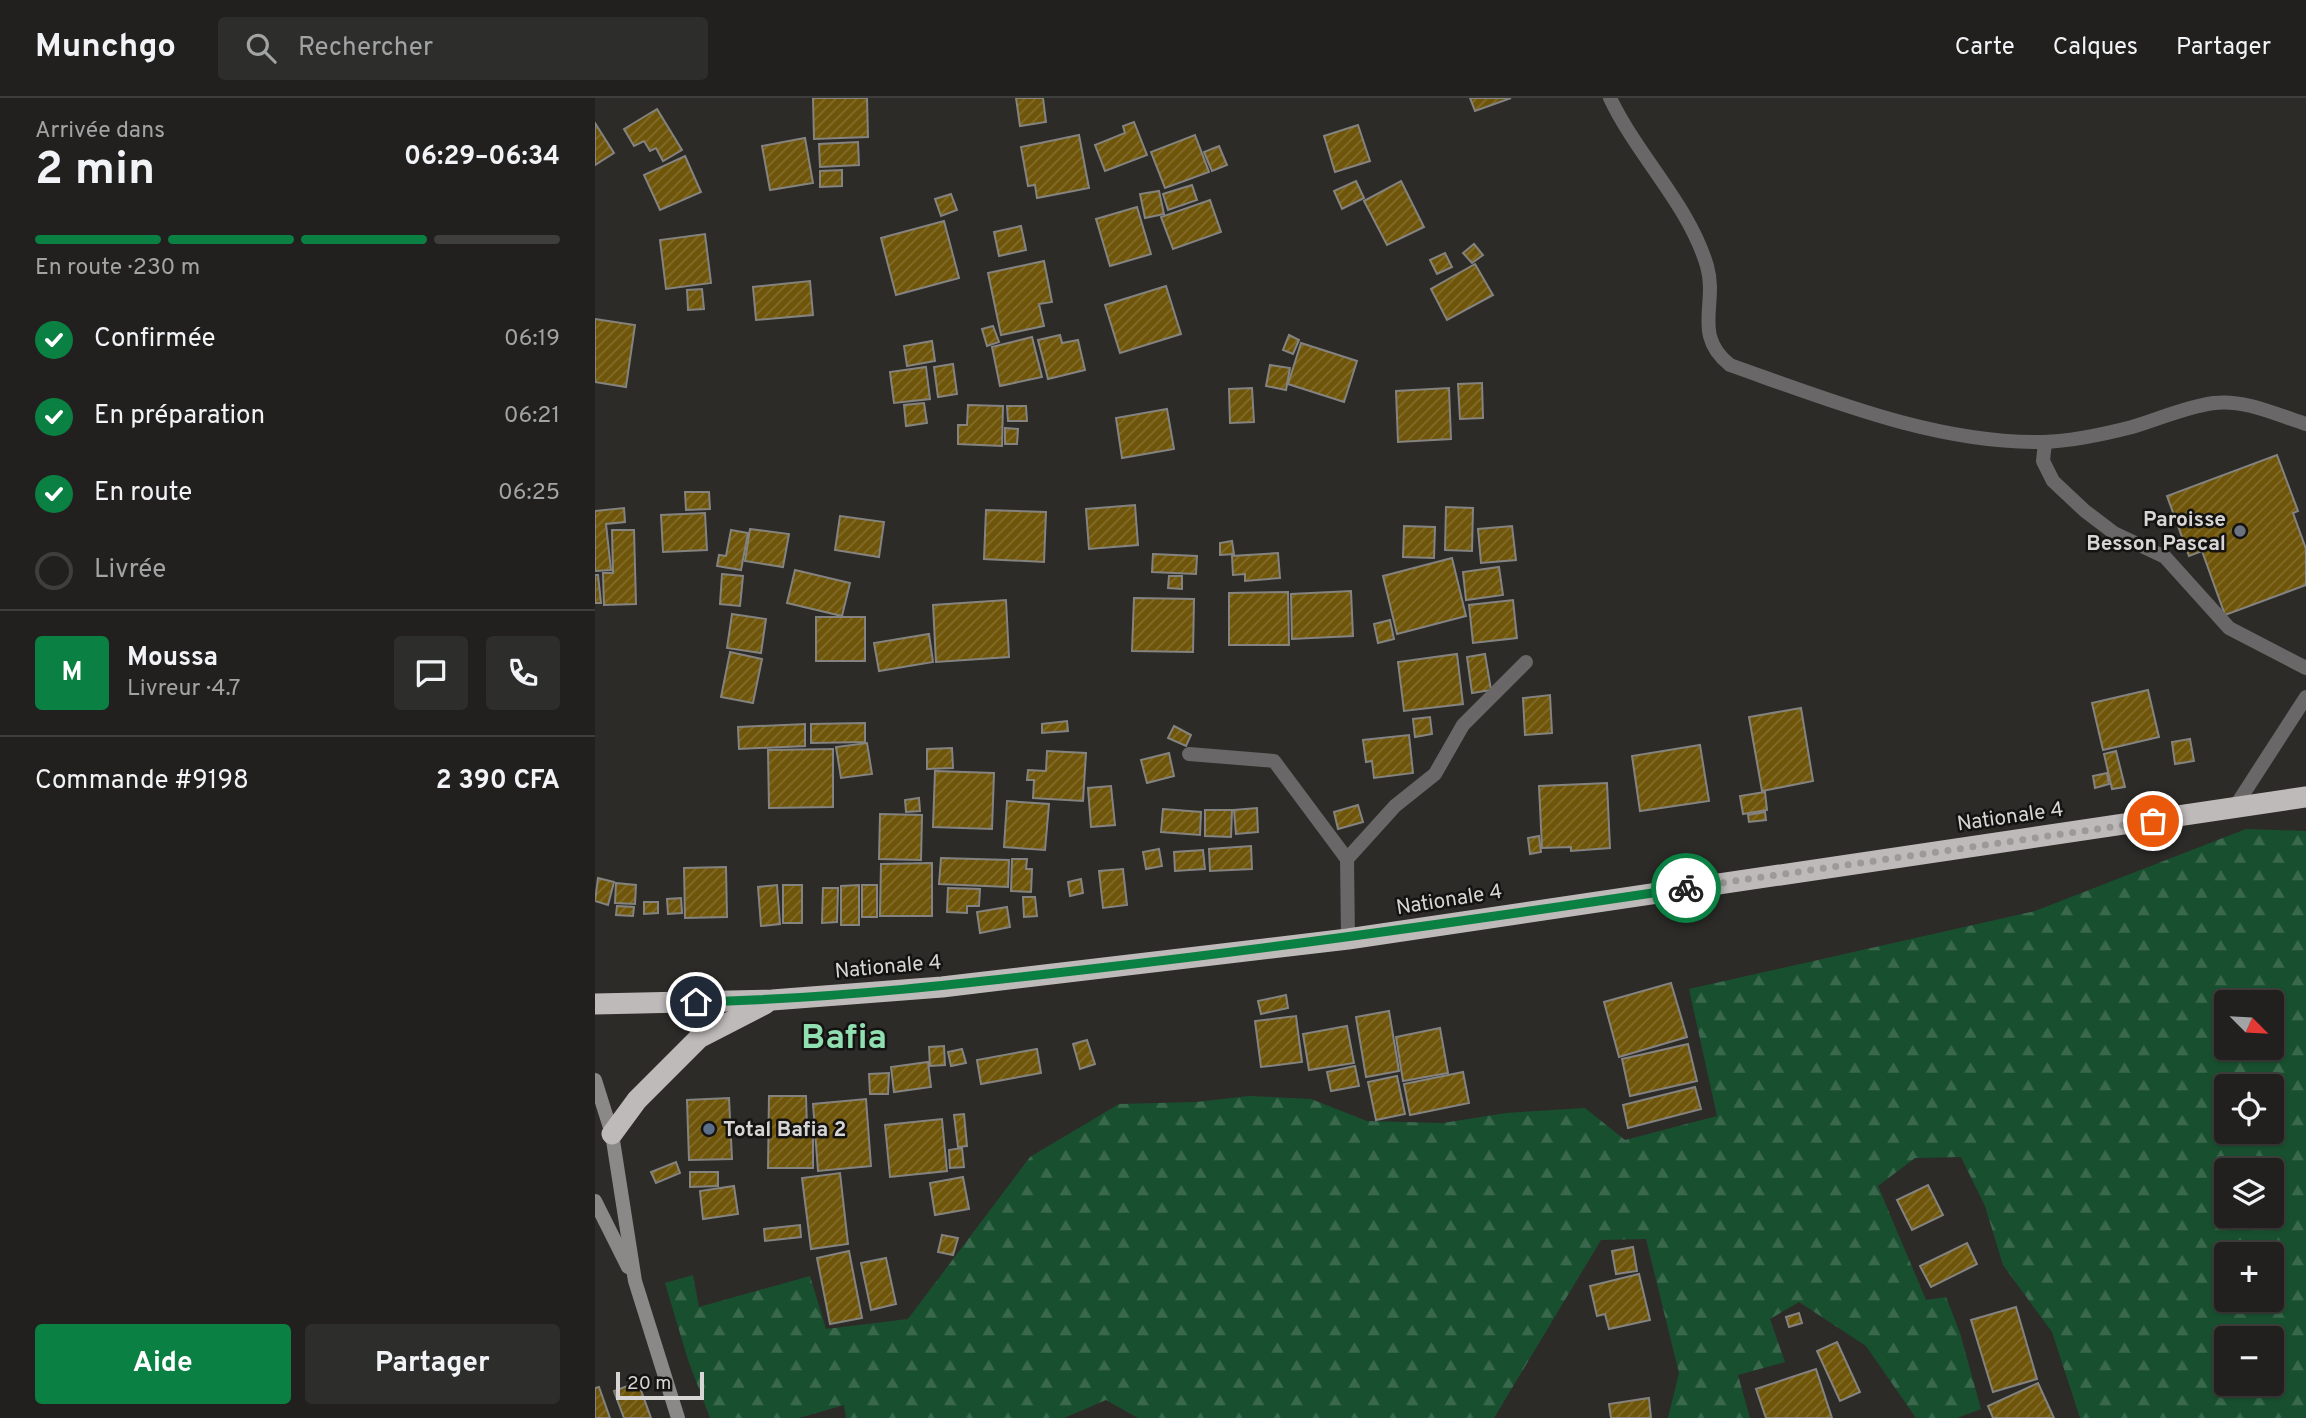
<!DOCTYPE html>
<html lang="fr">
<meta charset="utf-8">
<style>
:root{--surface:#21201e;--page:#2d2d2b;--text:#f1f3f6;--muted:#a2a3a4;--line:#3e3e3c;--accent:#0b8043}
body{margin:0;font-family:Overpass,sans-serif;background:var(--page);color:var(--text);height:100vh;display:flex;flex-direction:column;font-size:26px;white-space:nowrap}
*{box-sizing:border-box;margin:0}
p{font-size:23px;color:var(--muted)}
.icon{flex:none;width:38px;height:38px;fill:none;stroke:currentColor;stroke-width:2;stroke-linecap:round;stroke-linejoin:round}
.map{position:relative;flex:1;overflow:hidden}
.panel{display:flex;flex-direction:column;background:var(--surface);width:595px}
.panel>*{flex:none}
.needle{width:46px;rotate:114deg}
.fabs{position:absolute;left:1619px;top:892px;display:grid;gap:14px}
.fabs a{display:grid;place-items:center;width:70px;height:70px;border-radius:7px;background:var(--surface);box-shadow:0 2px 5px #0004,0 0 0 2px var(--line);font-size:35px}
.scale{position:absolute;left:21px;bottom:18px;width:88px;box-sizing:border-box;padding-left:7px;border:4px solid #d7d6d5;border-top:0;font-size:19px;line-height:24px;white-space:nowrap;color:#d7d6d5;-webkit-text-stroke:5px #141312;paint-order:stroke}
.pin{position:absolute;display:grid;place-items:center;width:60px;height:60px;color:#fff;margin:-30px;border:4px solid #fff;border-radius:50%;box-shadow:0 2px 7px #0007}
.courier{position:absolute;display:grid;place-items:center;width:70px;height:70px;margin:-35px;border:5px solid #0b8043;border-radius:50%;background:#fff;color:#222;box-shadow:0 2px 9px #0007}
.summary em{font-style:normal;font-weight:700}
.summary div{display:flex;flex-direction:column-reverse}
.summary{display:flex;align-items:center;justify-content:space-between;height:119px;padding:0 35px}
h1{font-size:46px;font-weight:700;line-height:52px}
.bar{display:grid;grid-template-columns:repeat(4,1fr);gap:10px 7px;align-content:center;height:84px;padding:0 35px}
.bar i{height:9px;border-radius:5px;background:var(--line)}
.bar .active{background:var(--accent)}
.bar p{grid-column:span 4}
.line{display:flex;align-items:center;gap:18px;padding:0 35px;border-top:2px solid var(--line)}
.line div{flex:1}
.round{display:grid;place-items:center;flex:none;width:74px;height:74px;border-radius:7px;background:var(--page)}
ol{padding:0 35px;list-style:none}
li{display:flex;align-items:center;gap:21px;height:77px}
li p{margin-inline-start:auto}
li .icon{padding:7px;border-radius:50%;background:var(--accent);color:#fff;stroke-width:4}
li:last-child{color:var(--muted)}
li i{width:38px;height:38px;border:4px solid var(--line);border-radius:50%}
.button{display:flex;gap:14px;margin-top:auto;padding:14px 35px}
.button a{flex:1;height:80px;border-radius:7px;background:var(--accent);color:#fff;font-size:28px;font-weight:700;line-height:80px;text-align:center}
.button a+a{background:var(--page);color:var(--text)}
header{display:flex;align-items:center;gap:42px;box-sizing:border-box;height:98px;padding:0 35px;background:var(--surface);border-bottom:2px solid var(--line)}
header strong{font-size:33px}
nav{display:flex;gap:38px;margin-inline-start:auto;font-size:24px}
.search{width:490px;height:63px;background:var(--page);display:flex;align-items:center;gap:18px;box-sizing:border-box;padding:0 24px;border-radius:7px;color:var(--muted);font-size:26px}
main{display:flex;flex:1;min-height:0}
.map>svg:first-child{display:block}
.forest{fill:url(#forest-firs);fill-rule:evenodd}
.building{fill:url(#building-hatch);stroke:#848380;stroke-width:2}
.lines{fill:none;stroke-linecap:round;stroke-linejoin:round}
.street{stroke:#696767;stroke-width:14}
.secondary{stroke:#8b8888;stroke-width:14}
.highway{stroke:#bebab9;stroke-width:21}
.done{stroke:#9b9a98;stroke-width:7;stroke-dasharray:0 12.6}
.route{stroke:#0b8043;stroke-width:9}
.worship-dot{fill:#6b7280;stroke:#141312;stroke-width:2.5}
.service-dot{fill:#5c6f8a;stroke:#141312;stroke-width:2.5}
.labels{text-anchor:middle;stroke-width:5;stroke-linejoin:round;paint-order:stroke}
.poi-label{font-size:21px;font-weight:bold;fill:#d7d6d5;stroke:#141312;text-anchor:end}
.street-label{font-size:21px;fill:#d7d6d5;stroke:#141312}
.town-label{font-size:35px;font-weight:bold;fill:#91deb1;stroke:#141312}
</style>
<header>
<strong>Munchgo</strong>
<div class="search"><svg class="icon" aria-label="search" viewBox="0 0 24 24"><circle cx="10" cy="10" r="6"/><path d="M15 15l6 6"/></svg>Rechercher</div>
<nav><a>Carte</a><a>Calques</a><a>Partager</a></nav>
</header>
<main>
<section class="panel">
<div class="summary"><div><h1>2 min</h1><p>Arrivée dans</p></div><em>06:29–06:34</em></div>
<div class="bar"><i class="active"></i><i class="active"></i><i class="active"></i><i></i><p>En route · 230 m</p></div>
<ol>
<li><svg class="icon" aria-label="check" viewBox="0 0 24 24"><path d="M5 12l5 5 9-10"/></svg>Confirmée<p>06:19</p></li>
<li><svg class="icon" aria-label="check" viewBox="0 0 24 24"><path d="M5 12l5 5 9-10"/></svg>En préparation<p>06:21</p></li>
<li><svg class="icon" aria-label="check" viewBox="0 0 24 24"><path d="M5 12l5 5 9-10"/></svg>En route<p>06:25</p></li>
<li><i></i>Livrée</li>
</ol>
<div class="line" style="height:126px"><b class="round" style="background:var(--accent);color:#fff">M</b><div><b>Moussa</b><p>Livreur · 4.7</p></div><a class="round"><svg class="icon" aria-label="chat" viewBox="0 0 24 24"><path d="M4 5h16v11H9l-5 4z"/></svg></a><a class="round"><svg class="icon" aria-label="phone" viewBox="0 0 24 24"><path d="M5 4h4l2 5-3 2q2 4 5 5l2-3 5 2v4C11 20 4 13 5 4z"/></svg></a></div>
<div class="line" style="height:91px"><div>Commande #9198</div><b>2 390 CFA</b></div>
<div class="button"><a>Aide</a><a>Partager</a></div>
</section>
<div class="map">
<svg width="1711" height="1320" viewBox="0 0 1711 1320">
<defs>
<pattern id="forest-firs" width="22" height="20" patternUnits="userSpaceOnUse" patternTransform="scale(1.75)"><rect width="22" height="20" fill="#18502f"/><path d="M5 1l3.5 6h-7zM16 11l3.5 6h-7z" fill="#39684c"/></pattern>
<pattern id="building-hatch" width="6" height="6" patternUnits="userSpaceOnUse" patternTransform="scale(1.75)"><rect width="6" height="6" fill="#6e5509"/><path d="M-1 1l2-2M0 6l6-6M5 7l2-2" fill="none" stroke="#826d2c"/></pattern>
</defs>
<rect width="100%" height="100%" fill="#2c2b28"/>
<path class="forest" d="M1651 731 1711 733V1320H1485L1457 1234 1408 1167 1390 1108 1366 1059 1320 1060 1283 1088 1331 1202 1351 1199 1365 1235 1386 1311 1362 1320H1321L1271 1248 1204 1204 1175 1221 1190 1264 1143 1277 1155 1320H1073L1084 1275 1051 1141 1006 1142 899 1320H543L511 1302 469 1320H251L249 1307 204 1320H115L93 1262 70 1185 98 1177 104 1209 215 1178 231 1231 313 1221 435 1059 524 1006 601 1004 654 998 716 1001 772 1023 848 1025 911 1015 990 1010 1030 1042 1122 1018 1094 891 1440 813ZM1631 905H1676V950H1631ZM1631 989H1676V1034H1631ZM1631 1073H1676V1118H1631ZM1631 1157H1676V1202H1631ZM1631 1241H1676V1286H1631Z"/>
<g class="building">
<path d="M218 0H272L273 39 219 41Z"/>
<path d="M421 0H448L451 24 425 28Z"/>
<path d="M875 0H916L880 13Z"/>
<path d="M62 11 87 52 68 63 61 50 55 53 49 43 39 48 29 31Z"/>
<path d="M539 24 552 57 510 73 500 47 530 35 528 28Z"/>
<path d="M0 25 19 55 0 67Z"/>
<path d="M763 27 775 63 740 74 729 38Z"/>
<path d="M484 37 494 90 442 100 440 87 433 88 426 49Z"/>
<path d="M600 37 614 74 570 90 556 54Z"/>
<path d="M210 40 218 85 175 92 167 48Z"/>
<path d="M263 44 264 67 225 69 224 46Z"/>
<path d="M624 48 632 67 617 73 609 54Z"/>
<path d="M90 58 106 94 65 112 49 77Z"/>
<path d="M247 72V88L225 89V73Z"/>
<path d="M761 83 769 100 747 111 739 93Z"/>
<path d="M806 83 829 129 792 147 769 103Z"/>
<path d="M597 87 602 102 573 112 568 96Z"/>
<path d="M564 93 569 116 550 120 545 96Z"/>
<path d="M356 96 362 112 346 118 340 101Z"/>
<path d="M615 102 626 134 578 151 566 119Z"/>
<path d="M542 109 556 156 515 168 501 121Z"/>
<path d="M349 123 364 180 301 197 286 140Z"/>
<path d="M426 128 431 152 404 158 399 134Z"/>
<path d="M110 136 116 185 71 191 65 142Z"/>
<path d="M879 146 888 157 877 165 868 155Z"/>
<path d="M850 155 857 169 842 176 835 162Z"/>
<path d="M449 163 457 204 444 206 449 228 406 237 393 175Z"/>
<path d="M880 166 898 197 852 222 836 191Z"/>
<path d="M215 183 218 217 161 222 158 189Z"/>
<path d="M571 188 586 236 525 255 510 207Z"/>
<path d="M107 191 109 211 93 212 92 192Z"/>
<path d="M0 221 40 227 31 289 0 284Z"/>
<path d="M398 228 404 244 392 248 387 231Z"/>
<path d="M465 237 467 245 483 242 490 272 453 281 443 242Z"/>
<path d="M694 237 704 242 698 256 688 252Z"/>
<path d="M437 239 447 279 405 288 397 249Z"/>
<path d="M337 243 340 263 312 268 309 248Z"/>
<path d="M706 245 762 263 749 304 693 286Z"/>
<path d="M358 266 362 296 343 299 339 269Z"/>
<path d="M675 267 695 270 691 292 671 288Z"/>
<path d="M331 269 335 301 299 305 295 274Z"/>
<path d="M887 285 888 320 865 321 863 286Z"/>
<path d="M657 290 659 324 635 325 634 291Z"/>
<path d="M854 290 856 341 803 344 801 293Z"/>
<path d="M329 305 332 325 311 328 309 307Z"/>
<path d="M373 307 408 308 407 348 363 346V327H372Z"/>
<path d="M412 308H431L432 323H413Z"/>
<path d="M572 311 579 351 527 360 521 320Z"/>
<path d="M410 330 423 331 422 346H410Z"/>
<path d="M1682 357 1703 413 1698 415 1711 451V487L1630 517 1607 453 1594 458 1572 398Z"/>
<path d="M90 394H114L115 411 91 412Z"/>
<path d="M540 407 543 447 494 451 491 411Z"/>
<path d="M851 409 878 410 877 453 850 452Z"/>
<path d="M29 410 30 424 11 426 16 472 0 473V413Z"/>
<path d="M391 412 451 414 449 464 389 461Z"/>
<path d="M110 415 112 452 68 454 66 417Z"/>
<path d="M245 418 289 424 284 459 240 452Z"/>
<path d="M809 428 840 429 839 460 808 459Z"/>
<path d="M917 428 921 462 886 465 883 431Z"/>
<path d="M155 431 194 436 188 469 150 463Z"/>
<path d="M17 432H39L41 506 9 507 8 475H18Z"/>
<path d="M136 432 153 435 146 472 122 468 124 457 131 458Z"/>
<path d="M637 443 639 456 625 457V445Z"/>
<path d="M683 455 685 480 650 483V476L638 477 637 458Z"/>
<path d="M558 456 602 458 601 476 557 474Z"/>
<path d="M857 460 871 518 802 536 788 478Z"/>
<path d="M904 469 908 497 871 502 868 474Z"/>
<path d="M200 472 255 485 247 518 192 505Z"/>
<path d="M127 476 148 478 145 508 125 506Z"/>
<path d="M0 477H3L6 505H0Z"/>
<path d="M574 478H587V491L573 490Z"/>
<path d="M756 493 758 538 697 541 696 496Z"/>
<path d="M693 494 694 547H634V495Z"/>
<path d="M539 500 599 501 598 554 537 553Z"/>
<path d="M411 502 414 559 341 564 338 507Z"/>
<path d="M918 502 922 540 878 545 874 507Z"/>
<path d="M137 516 171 521 166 555 132 550Z"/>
<rect x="221" y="519" width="49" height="44"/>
<path d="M795 522 799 541 783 545 779 526Z"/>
<path d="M334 536 338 564 284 573 279 545Z"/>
<path d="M135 554 167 561 158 605 126 599Z"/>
<path d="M862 556 868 606 809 613 803 564Z"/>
<path d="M890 556 896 592 877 595 872 559Z"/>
<path d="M1553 592 1564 639 1508 652 1497 605Z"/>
<path d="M955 597 957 635 930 637 928 600Z"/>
<path d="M1206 610 1218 683 1167 693 1154 619Z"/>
<path d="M835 619 837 636 820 639 818 621Z"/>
<path d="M472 623 473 633 447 635V626Z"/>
<path d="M270 625V644L216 645V626Z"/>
<path d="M210 626V648L144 651 143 629Z"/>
<path d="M579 628 596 637 591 648 573 640Z"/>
<path d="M814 637 818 675 779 680 777 663 771 664 768 642Z"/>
<path d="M1595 641 1599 663 1580 666 1577 644Z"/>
<path d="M272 645 277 676 246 680 241 649Z"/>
<path d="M1105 647 1114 703 1045 713 1037 658Z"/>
<path d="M357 650 358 670 332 671V651Z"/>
<path d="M238 651V709L174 710 173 652Z"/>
<path d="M452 653 491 655 488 703 438 700 439 682H432L433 672 451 673Z"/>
<path d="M1521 653 1530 689 1517 691 1509 656Z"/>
<path d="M574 655 579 678 552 685 546 662Z"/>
<path d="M340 673 399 675 397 731 338 729Z"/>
<path d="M1512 675 1514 686 1500 690 1498 678Z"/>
<path d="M1012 685 1015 750 976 753V749L947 750 944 688Z"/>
<path d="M516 688 520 727 496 729 493 690Z"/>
<path d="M1170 694 1172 712 1148 716 1145 698Z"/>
<path d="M324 700 325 713 311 714 310 702Z"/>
<path d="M412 703 454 706 450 752 409 749Z"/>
<path d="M763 707 768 724 743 731 739 714Z"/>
<path d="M662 710 663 734 641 736 639 712Z"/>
<path d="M568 711 606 714 605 737 566 734Z"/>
<path d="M610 712H637L636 739 610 738Z"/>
<path d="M1170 714 1171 722 1154 724 1153 717Z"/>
<path d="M285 716 327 717 326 762 284 761Z"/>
<path d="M944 738 946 754 935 756 933 740Z"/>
<path d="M656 748 657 771 615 773 614 751Z"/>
<path d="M564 751 567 768 551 771 548 754Z"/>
<path d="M608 752 610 771 580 773 579 754Z"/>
<path d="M346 760 414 762 413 789 344 786Z"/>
<path d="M417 761H432L431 771H437L436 794 416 793Z"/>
<path d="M337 765V818H285L286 766Z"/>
<path d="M131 769 132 819 90 820 89 770Z"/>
<path d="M528 771 532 807 508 810 504 773Z"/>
<path d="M3 780 19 784 13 807 0 803Z"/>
<path d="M486 781 488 795 475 798 473 784Z"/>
<path d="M21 785 41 787 40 806 20 805Z"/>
<path d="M182 787 185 826 166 828 163 789Z"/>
<rect x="188" y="787" width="19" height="38"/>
<path d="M264 787V827H246V788Z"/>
<rect x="267" y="787" width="15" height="32"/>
<path d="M228 790H243L242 824 227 825Z"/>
<path d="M353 790 385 791 384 808H372V815L352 814Z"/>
<path d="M428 799H440L442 818 429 819Z"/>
<path d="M86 800 87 815 73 816 72 801Z"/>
<path d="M49 804H63V815L49 816Z"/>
<path d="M22 808 39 809 38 818 21 817Z"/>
<path d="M412 809 415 829 385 835 382 814Z"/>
<path d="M1076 885 1092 939 1024 959 1009 904Z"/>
<path d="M691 897 693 910 666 916 663 903Z"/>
<path d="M794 913 804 973 771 979 761 919Z"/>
<path d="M701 918 707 964 666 969 660 923Z"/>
<path d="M752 928 759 965 714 972 708 936Z"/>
<path d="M845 930 853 975 808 983 801 939Z"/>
<path d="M492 942 500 966 485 971 478 946Z"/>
<path d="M1093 946 1102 983 1035 998 1027 961Z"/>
<path d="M349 948 350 967 335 968 334 949Z"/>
<path d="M367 951 371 965 356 968 353 954Z"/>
<path d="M442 951 446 975 386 986 382 962Z"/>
<path d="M333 964 336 989 299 994 296 969Z"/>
<path d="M760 968 764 988 736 993 732 974Z"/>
<path d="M868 974 874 1005 815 1017 809 986Z"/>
<path d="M294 975 293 996H275L274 976Z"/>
<path d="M802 978 810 1016 781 1022 773 984Z"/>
<path d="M1100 989 1106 1011 1033 1030 1028 1007Z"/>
<path d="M174 998H211L212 1029H218V1070H173Z"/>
<path d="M134 1000 137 1061 94 1062 92 1002Z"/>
<path d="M271 1001 276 1068 223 1073 218 1006Z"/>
<path d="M369 1016 372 1048 363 1049 359 1017Z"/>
<path d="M347 1021 352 1073 295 1079 290 1027Z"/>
<path d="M367 1050 369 1069 355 1070 354 1052Z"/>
<path d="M81 1064 85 1075 61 1085 56 1074Z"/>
<path d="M95 1074H123V1088L95 1089Z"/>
<path d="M245 1075 253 1146 216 1151 207 1080Z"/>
<path d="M368 1079 374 1111 340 1117 335 1085Z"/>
<path d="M1333 1087 1348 1117 1317 1132 1302 1102Z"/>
<path d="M139 1088 143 1116 108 1121 105 1093Z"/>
<path d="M205 1127 206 1139 170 1143 169 1131Z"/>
<path d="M347 1137 363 1140 358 1157 343 1154Z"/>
<path d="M1372 1145 1382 1166 1336 1189 1325 1168Z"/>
<path d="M1038 1149 1042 1173 1021 1176 1017 1153Z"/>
<path d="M254 1153 267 1220 235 1226 222 1160Z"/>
<path d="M291 1160 301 1206 276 1212 266 1165Z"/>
<path d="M1044 1176 1055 1222 1014 1231 1010 1216 1002 1218 995 1188Z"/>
<path d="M1421 1209 1442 1281 1398 1294 1376 1222Z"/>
<path d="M1204 1215 1207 1225 1194 1229 1191 1219Z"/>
<path d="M1242 1244 1265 1294 1245 1303 1222 1253Z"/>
<path d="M1221 1271 1237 1320H1171L1161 1291Z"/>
<path d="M43 1284 56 1320H29L19 1293Z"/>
<path d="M1443 1285 1459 1320H1398L1393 1308Z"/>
<path d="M4 1289 15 1320H0V1290Z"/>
<path d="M1054 1300 1056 1320H1016L1014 1306Z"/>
</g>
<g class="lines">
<g class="street">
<path d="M1015 0C1043 59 1094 107 1112 168 1123 206 1097 237 1135 267 1234 302 1342 346 1448 344 1477 343 1510 336 1537 329 1564 321 1590 309 1619 305 1650 301 1682 317 1711 326"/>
<path d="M1450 344 1448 363 1458 383 1490 413 1519 435 1570 459 1634 530 1711 570"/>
<path d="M594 656 679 663 752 761 753 841"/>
<path d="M1638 712 1711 599"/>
<path d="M752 761 800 708 840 676 868 627 931 564"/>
</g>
<g class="secondary">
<path d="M0 982 17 1036 40 1183 83 1320"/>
<path d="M0 1103 33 1169"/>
</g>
<g class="highway">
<path d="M0 906 177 902 347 889 753 841 1711 699"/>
<path d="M17 1036 42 1002 104 940 170 906"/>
</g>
</g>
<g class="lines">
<path class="done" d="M1091 790 1558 723"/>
<path class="route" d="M101 904C239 901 376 885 513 869 706 847 898 819 1091 790"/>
</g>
<circle class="worship-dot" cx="1645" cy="433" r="7"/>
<circle class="service-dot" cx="114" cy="1031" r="7"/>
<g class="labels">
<g class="poi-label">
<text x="1631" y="428">Paroisse<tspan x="1631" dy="24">Besson Pascal</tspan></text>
<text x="128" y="1038" text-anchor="start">Total Bafia 2</text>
</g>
<g class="street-label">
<text transform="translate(1415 718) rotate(-8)" y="7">Nationale 4</text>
<text transform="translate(854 801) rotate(-9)" y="7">Nationale 4</text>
<text transform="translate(293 868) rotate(-5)" y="7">Nationale 4</text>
</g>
<g class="town-label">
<text x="249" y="950">Bafia</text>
</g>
</g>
</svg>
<div class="fabs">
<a><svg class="needle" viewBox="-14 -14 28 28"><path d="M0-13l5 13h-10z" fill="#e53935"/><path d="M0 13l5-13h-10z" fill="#a2a3a4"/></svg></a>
<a><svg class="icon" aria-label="locate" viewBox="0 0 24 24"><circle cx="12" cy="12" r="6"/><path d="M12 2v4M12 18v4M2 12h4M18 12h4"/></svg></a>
<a><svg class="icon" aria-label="layers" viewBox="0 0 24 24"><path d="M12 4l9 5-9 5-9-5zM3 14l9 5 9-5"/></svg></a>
<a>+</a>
<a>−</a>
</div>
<div class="scale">20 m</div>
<div class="pin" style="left:1558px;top:723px;background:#ea580c"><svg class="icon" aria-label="bag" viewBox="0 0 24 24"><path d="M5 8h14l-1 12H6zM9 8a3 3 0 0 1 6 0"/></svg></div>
<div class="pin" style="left:101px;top:904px;background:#1f2937"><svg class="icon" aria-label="home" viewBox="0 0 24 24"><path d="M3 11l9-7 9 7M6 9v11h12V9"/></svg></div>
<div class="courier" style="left:1091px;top:790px"><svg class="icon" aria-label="bike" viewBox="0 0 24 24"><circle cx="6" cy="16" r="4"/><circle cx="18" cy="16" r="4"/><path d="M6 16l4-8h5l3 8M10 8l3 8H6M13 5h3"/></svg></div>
</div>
</main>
